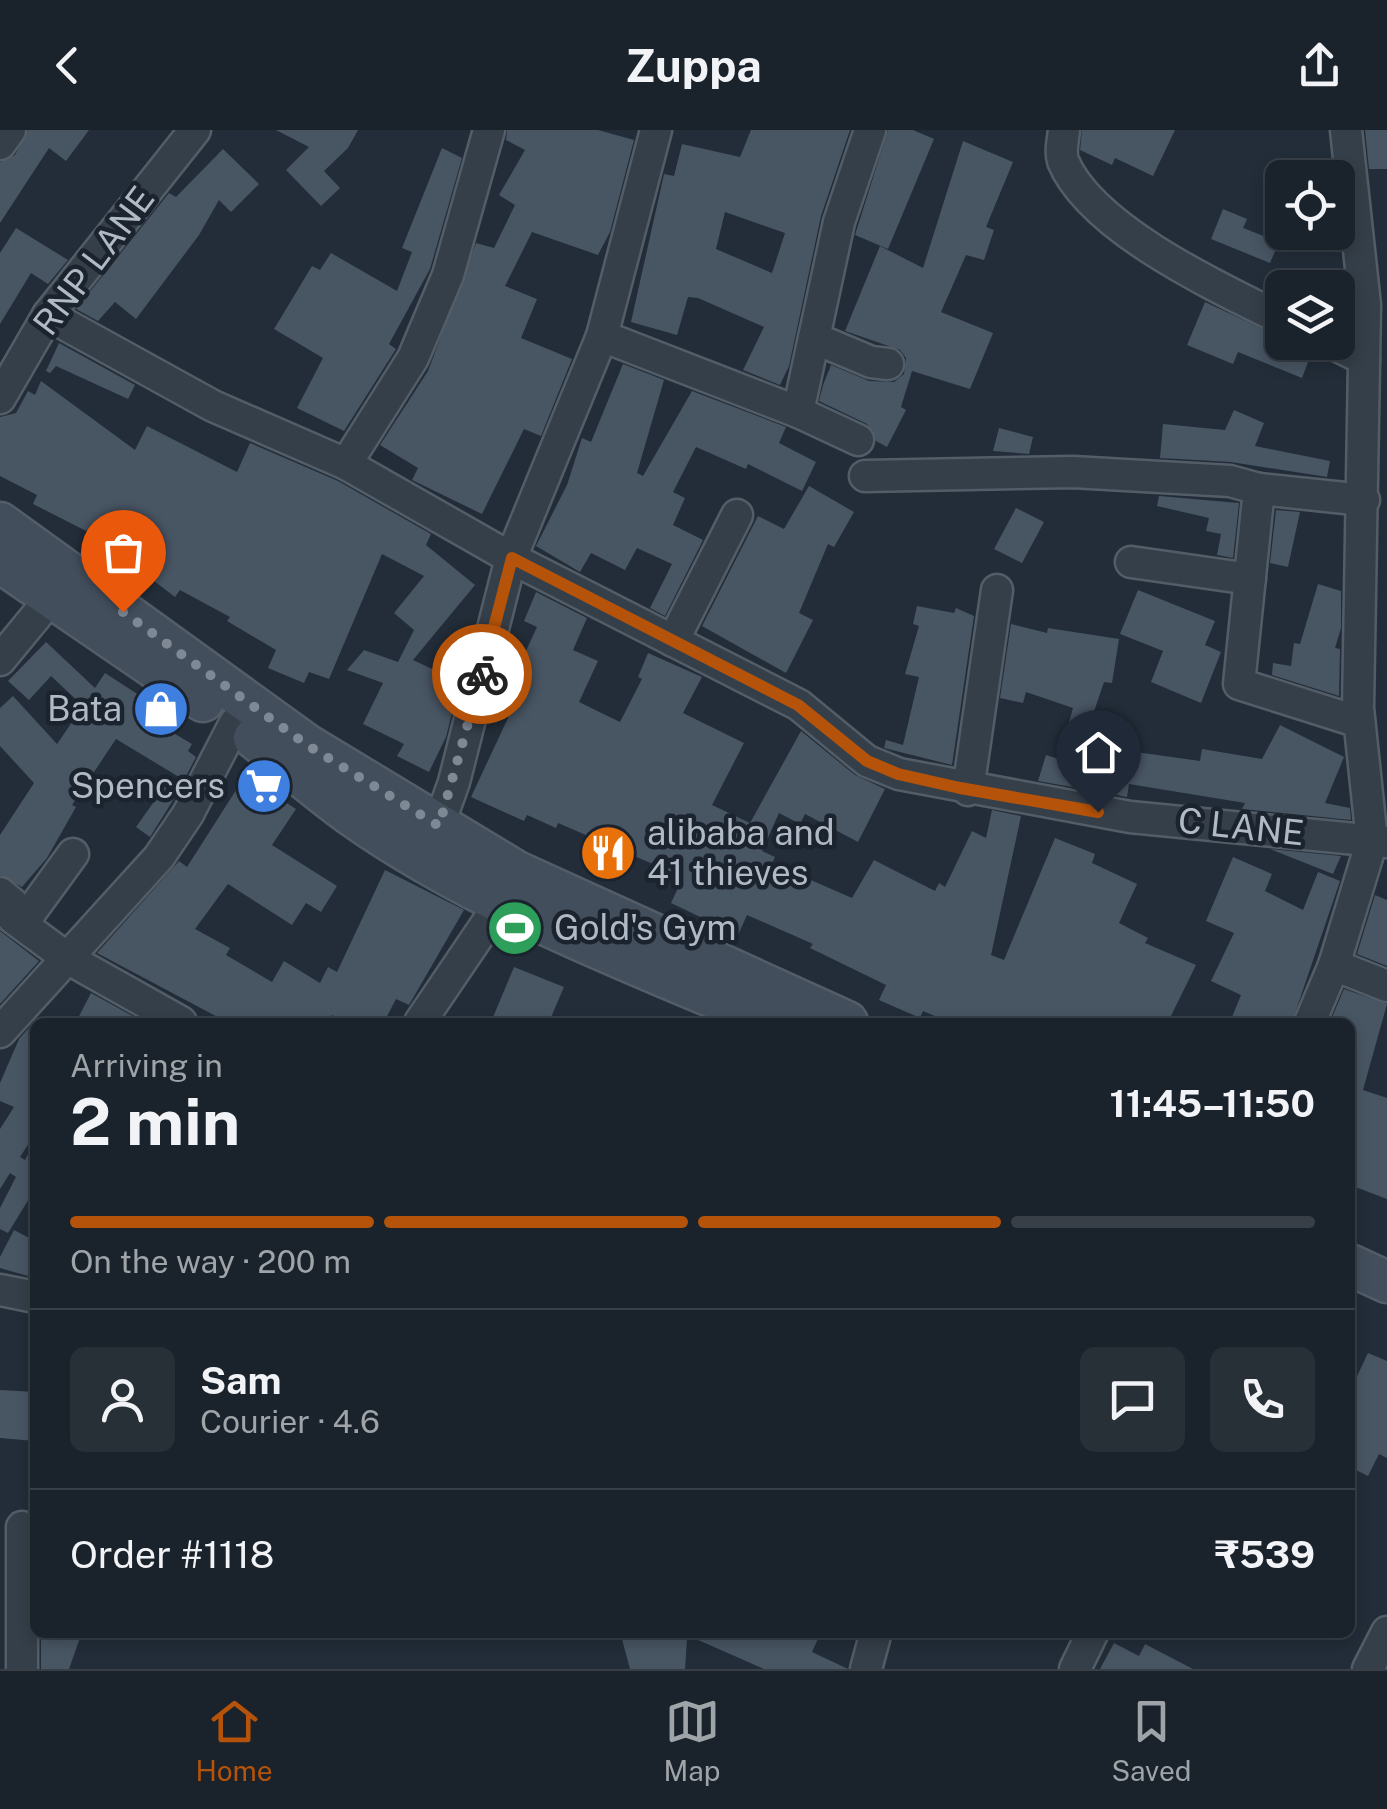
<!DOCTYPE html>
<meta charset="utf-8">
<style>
:root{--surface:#1a222b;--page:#272f37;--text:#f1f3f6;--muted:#9fa4a9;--line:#383f47;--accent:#b45309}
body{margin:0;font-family:"Public Sans",sans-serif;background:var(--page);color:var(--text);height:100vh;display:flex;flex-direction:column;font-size:38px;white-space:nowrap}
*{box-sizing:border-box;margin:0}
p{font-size:32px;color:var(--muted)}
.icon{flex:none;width:55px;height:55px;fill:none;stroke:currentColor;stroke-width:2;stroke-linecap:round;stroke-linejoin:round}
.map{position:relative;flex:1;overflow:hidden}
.drawer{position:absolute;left:30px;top:888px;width:1325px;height:620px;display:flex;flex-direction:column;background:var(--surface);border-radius:15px;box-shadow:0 5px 15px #0003,0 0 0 2px var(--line)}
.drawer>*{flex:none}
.buttons{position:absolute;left:1265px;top:30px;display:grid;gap:20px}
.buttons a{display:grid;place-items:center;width:90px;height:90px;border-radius:15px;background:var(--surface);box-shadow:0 5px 15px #0003,0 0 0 2px var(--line);font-size:50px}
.pin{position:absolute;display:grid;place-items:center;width:85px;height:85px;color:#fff;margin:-102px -42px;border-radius:50% 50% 50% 0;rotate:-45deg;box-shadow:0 0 10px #0007}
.pin .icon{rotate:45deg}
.courier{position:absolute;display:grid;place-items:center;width:100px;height:100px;margin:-50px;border:8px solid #b45309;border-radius:50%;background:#fff;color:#222;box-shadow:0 2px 12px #0007}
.headline em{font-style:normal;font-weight:700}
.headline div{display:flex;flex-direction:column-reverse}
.headline{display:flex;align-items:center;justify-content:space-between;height:170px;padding:0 40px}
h1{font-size:65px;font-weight:700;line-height:75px}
.bar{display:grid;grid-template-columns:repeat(4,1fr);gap:15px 10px;align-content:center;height:120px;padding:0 40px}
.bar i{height:12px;border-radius:8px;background:var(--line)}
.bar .selected{background:var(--accent)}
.bar p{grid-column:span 4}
.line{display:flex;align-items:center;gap:25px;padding:0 40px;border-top:2px solid var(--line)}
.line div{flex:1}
.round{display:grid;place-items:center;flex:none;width:105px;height:105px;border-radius:15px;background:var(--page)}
header{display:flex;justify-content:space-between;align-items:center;height:130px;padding:0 40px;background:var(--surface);font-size:45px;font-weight:700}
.tab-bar{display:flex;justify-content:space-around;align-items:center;height:140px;border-top:2px solid var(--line);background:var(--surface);font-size:28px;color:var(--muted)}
.tab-bar a{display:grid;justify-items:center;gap:5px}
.tab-bar .selected{color:var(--accent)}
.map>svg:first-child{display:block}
.building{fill:#485563;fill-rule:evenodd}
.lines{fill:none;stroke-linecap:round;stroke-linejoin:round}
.street-casing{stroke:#535d67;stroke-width:35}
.secondary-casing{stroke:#535d67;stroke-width:45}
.street{stroke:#353f49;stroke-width:30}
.secondary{stroke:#434e5c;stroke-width:40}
.done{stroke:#7e8995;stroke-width:10;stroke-dasharray:0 18}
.route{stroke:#b45309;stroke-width:12}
.labels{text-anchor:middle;stroke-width:9;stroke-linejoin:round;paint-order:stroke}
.street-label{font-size:35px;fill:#b0bac6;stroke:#1b242e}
.poi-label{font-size:35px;fill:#b0bac6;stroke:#1b242e;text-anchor:end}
</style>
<header><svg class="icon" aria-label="back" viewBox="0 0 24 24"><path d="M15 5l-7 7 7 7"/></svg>Zuppa<svg class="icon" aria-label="share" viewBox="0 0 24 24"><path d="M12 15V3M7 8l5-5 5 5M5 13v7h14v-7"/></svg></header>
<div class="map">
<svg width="1387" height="1539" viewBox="0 0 1387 1539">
<rect width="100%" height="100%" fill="#222d39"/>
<g class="building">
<path d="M28 0H89L66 31 49 18 0 93V32L15 25Z"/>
<path d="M276 0H358L348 18 324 41 340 58 321 76 286 40 309 17Z"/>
<path d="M507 0H598L634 10 610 102 598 125 532 102 505 156 537 169 521 208 572 229 541 306 524 299 482 384 412 350 418 338 380 315 428 241 476 113 494 118 515 75 499 65 525 20 506 10Z"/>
<path d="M751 0H850L821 86 789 236 780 255 743 240 764 197 698 168 688 167 677 205 631 192 664 44 674 46 682 14 740 27ZM725 82 785 103 772 143 716 119Z"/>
<path d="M888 0H913L934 9 888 119 855 105Z"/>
<path d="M1082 0H1175L1153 46 1115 28 1112 35 1080 20Z"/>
<path d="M1365 0H1387V39H1369Z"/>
<path d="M963 11 1013 32 986 97 994 100 984 130 966 125 941 182 993 203 970 259 912 241 901 277 906 280 887 317 876 311 867 294 819 271 823 255 831 235 869 251 894 252 904 244 906 228 900 220 845 201 880 116 923 138Z"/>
<path d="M442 18 462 28 430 139 389 214 396 219 344 301 297 278 323 228 274 199 312 136 320 140 331 123 397 161 412 122 402 118Z"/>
<path d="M223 19 259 54 231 82 219 70 199 105 136 189 115 172 98 191 76 179 169 63 176 67Z"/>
<path d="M1223 79 1247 89 1243 98 1279 112 1270 133 1211 109Z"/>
<path d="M16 98 68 130 48 154 31 143 0 194V123Z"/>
<path d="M1205 172 1282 208V212H1311L1313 219 1302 248 1238 222 1233 234 1187 215Z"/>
<path d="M59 213 135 255 128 269 56 236 50 243 46 241Z"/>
<path d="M623 234 664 250 637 343 643 346 692 261 786 297 779 313 816 332 802 361 748 334 746 339 696 317 673 362 685 368 673 395 703 410 665 486 650 478 672 434 637 418 625 440 591 423 580 442 536 416 567 355 582 308 591 312Z"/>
<path d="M41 251 135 320 147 296 237 342 250 313 338 351 431 404 426 415 475 455 413 530 460 552 446 607 429 642 397 626 404 614 363 594 383 553 347 540 364 520 398 532 414 500 394 483 424 446 382 424 329 549 309 542 304 553 268 538 276 520 227 491 230 487 180 460 175 467 136 437 90 429 94 405 33 374 37 365 0 346V287L16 283 28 261 35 265Z"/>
<path d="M1234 280 1264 293 1255 316 1330 331 1327 347 1231 332 1160 328 1163 294 1225 300Z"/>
<path d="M999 298 1033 307 1029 324 993 321Z"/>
<path d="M809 356 854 382 834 417 828 414 799 483 813 490 786 543 702 496 758 386 784 399Z"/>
<path d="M1159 366 1239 373 1233 428 1217 425 1221 404 1206 401 1209 388 1157 376Z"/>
<path d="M1016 378 1044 392 1022 433 994 419Z"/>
<path d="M1276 380 1300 382 1288 437 1270 433Z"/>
<path d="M1318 454 1341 461V498L1335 518 1340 519 1339 566 1272 545 1273 533 1291 536 1294 513 1300 514Z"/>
<path d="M1138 460 1215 491 1205 515 1221 522 1201 573 1151 552 1163 521 1120 504Z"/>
<path d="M536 462 587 488 573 520 598 531 579 572 620 592 642 549 638 547 648 523 702 547 683 583 744 613 712 675 750 693 801 601 855 645 885 659 858 712 805 684 800 694 779 683 762 721 775 727 772 733 852 768 874 730 935 761 939 753 945 757 972 701 986 708 992 680 1021 686 991 825 1004 830 1055 708 1095 724 1092 733 1137 754 1119 793 1148 808 1145 813 1196 835 1168 892H949L923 881 920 888 879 870 886 855 810 818 813 814 747 785 738 805 671 773 683 747 558 693 556 698 527 685 524 691 471 667 516 571 505 566 537 497 524 491Z"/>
<path d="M917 476 954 483 956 478 974 486 952 635 884 618 886 610 903 615 919 547 905 544 919 496 913 494Z"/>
<path d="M1011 494 1047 503 1048 498 1119 509 1112 553 1104 552 1085 608 1103 612 1095 661 1038 651 1046 625 1059 629 1073 578 1026 562 1023 573 1000 568Z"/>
<path d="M46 512 95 558 105 543 165 582 169 576 185 588 175 604 192 614 188 621 196 627 184 650 116 609 72 675 76 677 47 728 22 757 0 745V705L34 653 0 616V578L13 566 57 614 83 576 51 546 29 570 8 551Z"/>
<path d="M1280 595 1344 627 1325 673 1350 678 1351 690 1242 679 1245 673 1129 654 1127 667 1106 663 1128 608 1138 611 1136 622 1200 631 1202 619 1262 629Z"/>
<path d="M245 646 296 679 272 715 337 756 321 782 306 773 292 795 228 754 195 799 230 818 226 825 272 852 284 831 320 853 328 837 337 842 385 740 464 780 409 875 396 869 384 892H346L332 885 328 892H227L97 823 179 731 187 737Z"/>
<path d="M165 656 177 664 150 707 136 697Z"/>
<path d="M1270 719 1341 726 1333 744Z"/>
<path d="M1233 727 1272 744 1265 761 1303 780 1318 742 1340 751 1292 892H1230L1241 865 1211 851 1234 803 1206 791Z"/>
<path d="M1375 765 1387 770V836L1357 824Z"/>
<path d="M0 801 39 831 0 874Z"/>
<path d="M514 837 564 857 549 892H491Z"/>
<path d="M1344 859 1387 874 1363 960 1387 968V1069L1350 1055V892H1330Z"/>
<path d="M91 863 140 890 139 892H76Z"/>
<path d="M35 891V1004L20 1027 25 1030 35 1011V1059L8 1103 0 1099V1078L16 1047 10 1043 0 1059V999L14 977 0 971V953L19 909Z"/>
<path d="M14 1100 35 1111V1133L28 1146 0 1138V1127Z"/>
<path d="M1368 1223 1387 1231V1328L1379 1324 1368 1346 1350 1337V1261Z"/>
<path d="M0 1260 35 1262V1311L0 1308Z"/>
<path d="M41 1502H82L69 1539H41Z"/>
<path d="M620 1502H663L665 1508 687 1509 685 1539H630Z"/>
<path d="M680 1502H821L812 1522 848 1539H764Z"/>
<path d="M1114 1513 1139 1526 1145 1514 1193 1539H1100Z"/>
</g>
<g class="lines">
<g class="street-casing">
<g id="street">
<path d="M1064 0C1063 10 1060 22 1063 31 1091 99 1219 158 1282 189"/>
<path d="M0 14 10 0"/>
<path d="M48 185 213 276 346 334 511 428 799 575 867 631 899 644 1130 687 1387 712"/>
<path d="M602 206 798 282 839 92 870 0"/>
<path d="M814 208 871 232 888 234"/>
<path d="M1330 212 1364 229"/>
<path d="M0 268 48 185 195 0"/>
<path d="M798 282 858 310"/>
<path d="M346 334 413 228 448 145 489 0"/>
<path d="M865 346 1073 342 1230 351 1259 359 1239 554 1359 592"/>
<path d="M1259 359 1364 370"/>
<path d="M1131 432 1250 449"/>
<path d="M673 511 737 385"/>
<path d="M0 530 51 468"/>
<path d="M968 660 997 460"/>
<path d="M433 711 454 652 511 428 602 206 656 0"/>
<path d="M0 763 13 774V788L67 828 181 892"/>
<path d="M22 794 73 724"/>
<path d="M1334 835 1387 856"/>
<path d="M420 892 502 771"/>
<path d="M1310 892 1334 835 1372 711 1358 578 1365 175 1346 0"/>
<path d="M0 902 159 727 188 684 235 593"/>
<path d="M0 1160 35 1167"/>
<path d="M22 1539V1397"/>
<path d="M866 1539 876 1502"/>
<path d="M1075 1539 1093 1502"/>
<path d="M1368 1539 1387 1502"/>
</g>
</g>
<g class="secondary-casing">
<g id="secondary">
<path d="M0 393 307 615 517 742 847 892"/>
<path d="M0 432 203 571"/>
<path d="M254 608C286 633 317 660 350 684 470 770 636 835 773 892"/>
<path d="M1350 1135 1387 1152"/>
</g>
</g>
<use href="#street" class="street"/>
<use href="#secondary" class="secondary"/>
</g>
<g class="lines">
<path class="done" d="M123 482 307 615 439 696 482 544"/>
<path class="route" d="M482 544 512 428 798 575 867 631 898 644 960 658 1098 682"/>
</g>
<defs>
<g id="shop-disc" transform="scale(2.875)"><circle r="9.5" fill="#3f7fe0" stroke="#1b242e"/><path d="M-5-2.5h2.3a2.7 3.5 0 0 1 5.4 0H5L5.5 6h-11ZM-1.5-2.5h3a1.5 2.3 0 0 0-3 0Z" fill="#fff"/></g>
<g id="supermarket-disc" transform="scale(2.875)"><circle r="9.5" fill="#3f7fe0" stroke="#1b242e"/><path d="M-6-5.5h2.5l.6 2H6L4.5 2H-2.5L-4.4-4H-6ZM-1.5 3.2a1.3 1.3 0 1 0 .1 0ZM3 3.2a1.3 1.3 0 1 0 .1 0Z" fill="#fff"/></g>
<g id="restaurant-disc" transform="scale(2.875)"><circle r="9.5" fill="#e8710a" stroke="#1b242e"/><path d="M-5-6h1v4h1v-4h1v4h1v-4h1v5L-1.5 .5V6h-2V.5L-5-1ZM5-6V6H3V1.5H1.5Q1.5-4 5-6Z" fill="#fff"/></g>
<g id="stadium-disc" transform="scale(2.875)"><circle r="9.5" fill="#2e9e5b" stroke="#1b242e"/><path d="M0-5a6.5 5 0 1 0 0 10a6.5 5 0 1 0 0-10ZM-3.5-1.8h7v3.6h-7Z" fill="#fff"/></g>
</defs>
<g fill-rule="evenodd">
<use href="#shop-disc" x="161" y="579"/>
<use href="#supermarket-disc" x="264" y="656"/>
<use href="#restaurant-disc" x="608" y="723"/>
<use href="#stadium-disc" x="515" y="798"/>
</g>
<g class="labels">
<g class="street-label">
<text transform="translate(94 131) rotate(-53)" y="12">RNP LANE</text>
<text transform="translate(1241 697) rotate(6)" y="12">C LANE</text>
</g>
<g class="poi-label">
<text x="122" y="591">Bata</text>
<text x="225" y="668">Spencers</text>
<text x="647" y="715" text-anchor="start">alibaba and<tspan x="647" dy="40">41 thieves</tspan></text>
<text x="554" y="810" text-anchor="start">Gold's Gym</text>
</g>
</g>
</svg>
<div class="buttons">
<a><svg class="icon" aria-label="locate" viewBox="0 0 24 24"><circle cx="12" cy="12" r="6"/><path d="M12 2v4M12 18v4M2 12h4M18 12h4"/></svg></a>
<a><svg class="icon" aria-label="layers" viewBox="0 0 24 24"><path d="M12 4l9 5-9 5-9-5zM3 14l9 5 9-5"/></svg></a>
</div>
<div class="pin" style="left:123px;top:482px;background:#ea580c"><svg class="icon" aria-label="bag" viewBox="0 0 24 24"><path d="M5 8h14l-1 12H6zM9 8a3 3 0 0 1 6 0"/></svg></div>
<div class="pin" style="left:1098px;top:682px;background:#1f2937"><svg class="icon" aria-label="home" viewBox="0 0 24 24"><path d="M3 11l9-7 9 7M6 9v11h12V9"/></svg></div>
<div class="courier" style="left:482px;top:544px"><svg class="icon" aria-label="bike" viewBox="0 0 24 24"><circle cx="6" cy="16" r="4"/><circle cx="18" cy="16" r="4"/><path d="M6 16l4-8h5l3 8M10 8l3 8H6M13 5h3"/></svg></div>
<section class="drawer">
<div class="headline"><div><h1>2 min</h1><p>Arriving in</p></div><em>11:45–11:50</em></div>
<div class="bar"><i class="selected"></i><i class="selected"></i><i class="selected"></i><i></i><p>On the way · 200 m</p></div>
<div class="line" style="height:180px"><a class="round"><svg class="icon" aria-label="person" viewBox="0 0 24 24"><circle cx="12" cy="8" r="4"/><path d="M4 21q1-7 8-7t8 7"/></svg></a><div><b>Sam</b><p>Courier · 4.6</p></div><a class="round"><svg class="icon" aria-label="chat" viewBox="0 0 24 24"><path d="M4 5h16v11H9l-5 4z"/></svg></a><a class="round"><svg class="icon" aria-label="phone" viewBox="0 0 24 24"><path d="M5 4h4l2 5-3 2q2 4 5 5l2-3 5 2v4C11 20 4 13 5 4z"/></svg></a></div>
<div class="line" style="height:130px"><div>Order #1118</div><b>₹539</b></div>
</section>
</div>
<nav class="tab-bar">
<a class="selected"><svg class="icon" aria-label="home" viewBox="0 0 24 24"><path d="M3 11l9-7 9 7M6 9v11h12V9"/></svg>Home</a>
<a><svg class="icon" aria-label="map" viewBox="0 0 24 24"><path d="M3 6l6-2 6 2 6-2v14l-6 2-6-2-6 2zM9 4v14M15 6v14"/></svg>Map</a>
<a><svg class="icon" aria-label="saved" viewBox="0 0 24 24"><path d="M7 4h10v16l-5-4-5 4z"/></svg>Saved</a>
</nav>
